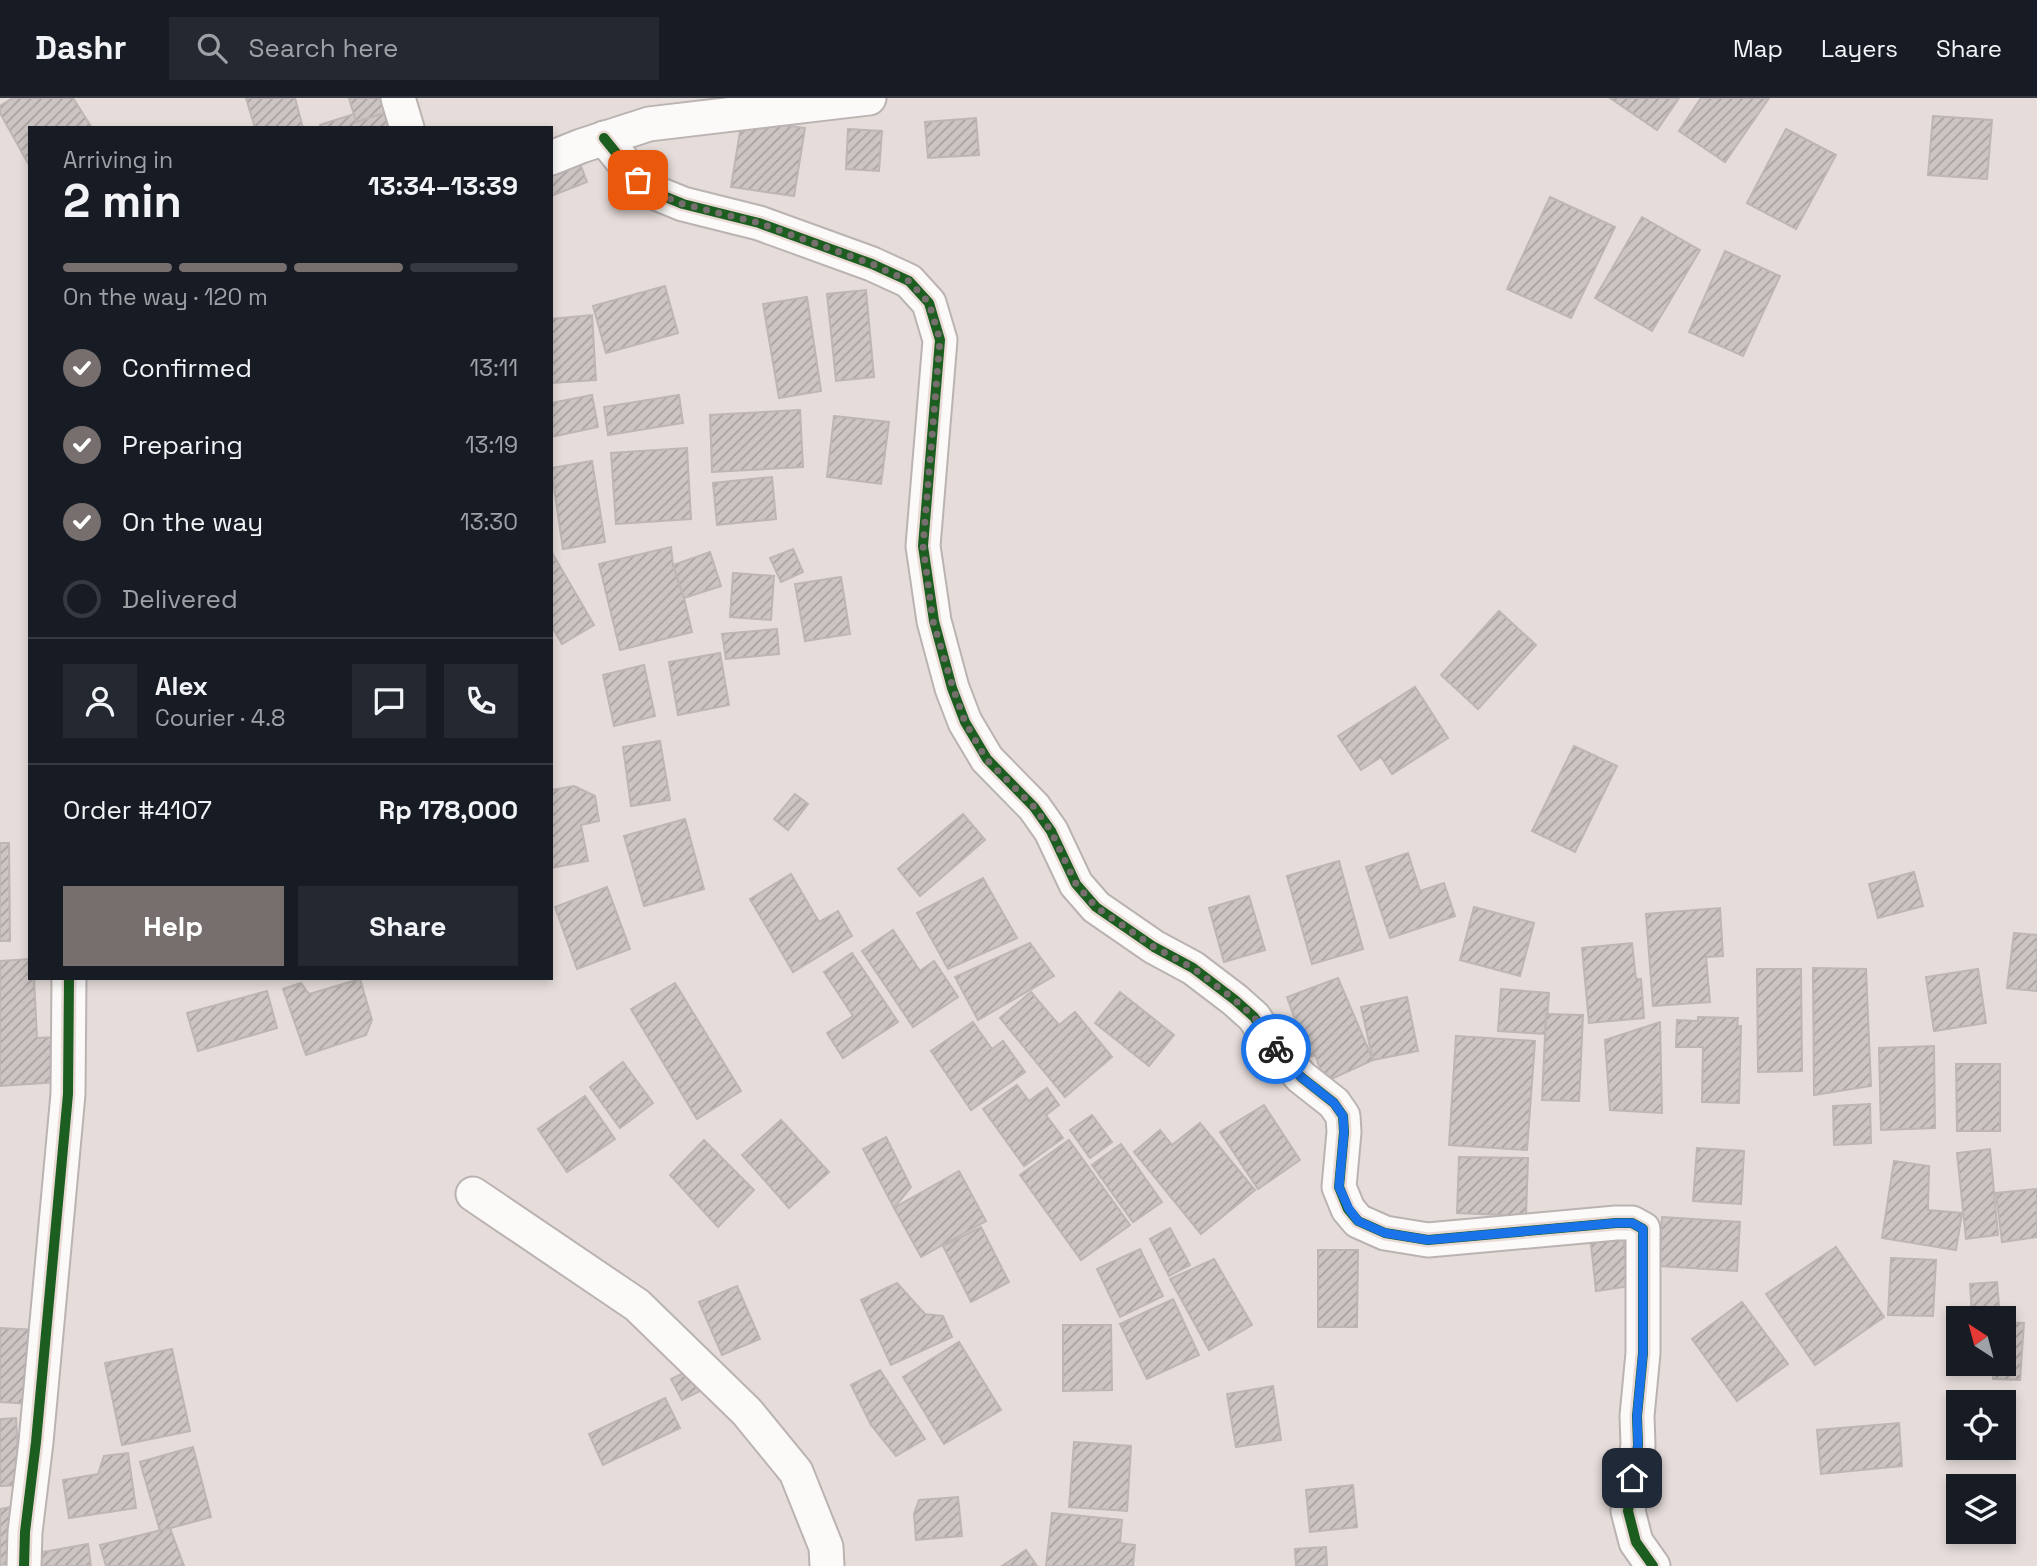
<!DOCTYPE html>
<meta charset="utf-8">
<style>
:root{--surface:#171b24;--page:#242831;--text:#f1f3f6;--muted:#9ea1a6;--line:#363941;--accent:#766f6d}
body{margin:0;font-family:"Space Grotesk",sans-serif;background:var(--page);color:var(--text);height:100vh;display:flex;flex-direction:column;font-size:26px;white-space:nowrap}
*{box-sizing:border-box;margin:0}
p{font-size:23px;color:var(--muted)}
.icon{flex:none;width:38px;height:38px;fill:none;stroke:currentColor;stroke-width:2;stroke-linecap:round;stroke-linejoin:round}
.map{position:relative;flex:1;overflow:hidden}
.panel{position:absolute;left:28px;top:28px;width:525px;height:854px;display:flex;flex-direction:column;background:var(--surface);border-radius:0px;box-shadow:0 4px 10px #0003}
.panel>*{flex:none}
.needle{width:46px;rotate:324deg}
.controls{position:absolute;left:1946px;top:1208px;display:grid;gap:14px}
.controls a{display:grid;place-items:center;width:70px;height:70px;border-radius:0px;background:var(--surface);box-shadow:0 4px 10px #0003;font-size:35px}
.pin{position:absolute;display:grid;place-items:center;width:60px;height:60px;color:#fff;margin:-30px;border-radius:14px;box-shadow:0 4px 10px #0006}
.courier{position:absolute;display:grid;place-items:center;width:70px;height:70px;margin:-35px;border:5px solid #1a73e8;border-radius:50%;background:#fff;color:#222;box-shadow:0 2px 9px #0007}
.overview em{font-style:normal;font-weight:600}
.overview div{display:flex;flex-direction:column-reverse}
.overview{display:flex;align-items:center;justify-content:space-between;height:119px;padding:0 35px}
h1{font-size:46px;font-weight:600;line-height:52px}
.bar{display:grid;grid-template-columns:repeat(4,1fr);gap:10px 7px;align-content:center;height:84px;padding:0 35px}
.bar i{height:9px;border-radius:5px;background:var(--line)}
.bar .selected{background:var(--accent)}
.bar p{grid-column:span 4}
.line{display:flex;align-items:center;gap:18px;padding:0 35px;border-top:2px solid var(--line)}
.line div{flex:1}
.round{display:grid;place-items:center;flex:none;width:74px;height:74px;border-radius:0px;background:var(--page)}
ol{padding:0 35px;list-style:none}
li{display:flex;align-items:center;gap:21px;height:77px}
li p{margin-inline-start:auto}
li .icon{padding:7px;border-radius:50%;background:var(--accent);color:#fff;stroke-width:4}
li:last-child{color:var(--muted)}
li i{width:38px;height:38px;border:4px solid var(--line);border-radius:50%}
.action{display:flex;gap:14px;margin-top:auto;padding:14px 35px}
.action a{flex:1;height:80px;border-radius:0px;background:var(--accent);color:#fff;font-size:28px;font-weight:600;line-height:80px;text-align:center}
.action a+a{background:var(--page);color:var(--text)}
header{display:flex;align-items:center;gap:42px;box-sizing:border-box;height:98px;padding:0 35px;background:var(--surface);border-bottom:2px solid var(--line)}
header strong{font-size:33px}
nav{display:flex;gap:38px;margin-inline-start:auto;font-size:24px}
.search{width:490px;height:63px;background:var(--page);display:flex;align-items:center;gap:18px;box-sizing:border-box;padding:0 24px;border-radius:0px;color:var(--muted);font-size:26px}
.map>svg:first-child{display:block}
.building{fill:url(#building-hatch);stroke:#bdb6b4;stroke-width:2}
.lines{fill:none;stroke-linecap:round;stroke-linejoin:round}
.street-casing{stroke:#bab3b1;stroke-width:37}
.street{stroke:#fbfaf9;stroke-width:33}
.cycleway-casing{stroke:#eadad6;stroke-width:15}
.cycleway{stroke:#1b5e20;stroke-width:10}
.done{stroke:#766f6d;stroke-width:7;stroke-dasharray:0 12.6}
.route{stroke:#1a73e8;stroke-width:9}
</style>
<header>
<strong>Dashr</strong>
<div class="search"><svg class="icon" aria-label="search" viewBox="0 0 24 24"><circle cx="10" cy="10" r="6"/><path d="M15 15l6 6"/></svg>Search here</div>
<nav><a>Map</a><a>Layers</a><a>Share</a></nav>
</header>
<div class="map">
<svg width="2037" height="1468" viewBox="0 0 2037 1468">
<defs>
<pattern id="building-hatch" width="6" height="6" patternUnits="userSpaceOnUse" patternTransform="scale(1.75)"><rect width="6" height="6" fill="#ccc5c3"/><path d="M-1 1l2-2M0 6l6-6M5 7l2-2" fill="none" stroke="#a7a19f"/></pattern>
</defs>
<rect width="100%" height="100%" fill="#e6ddda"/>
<g class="building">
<path d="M13 0H73L92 30H30V69L0 15V8Z"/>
<path d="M246 0H295L303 30H255Z"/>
<path d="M349 0H392L395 12 356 24Z"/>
<path d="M1610 0H1679L1657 32Z"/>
<path d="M1701 0H1769L1725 64 1679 33Z"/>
<path d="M395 12 401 30H321L320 27 354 16 356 24Z"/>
<path d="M1933 18 1992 22 1987 81 1928 77Z"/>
<path d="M976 20 979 57 928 60 925 24Z"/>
<path d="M742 21 805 30 794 98 731 89Z"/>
<path d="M848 31 882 33 879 73 846 71Z"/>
<path d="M1786 31 1836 57 1796 131 1747 105Z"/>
<path d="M576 55 587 84 551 98V64Z"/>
<path d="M1550 99 1615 129 1571 220 1507 191Z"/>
<path d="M1642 119 1700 152 1652 233 1595 200Z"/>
<path d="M1725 153 1780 178 1743 258 1689 234Z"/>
<path d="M665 188 678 235 606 255 593 208Z"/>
<path d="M866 192 874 279 836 283 827 196Z"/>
<path d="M807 199 821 293 779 300 763 206Z"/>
<path d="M592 217 596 282 551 285V221Z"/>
<path d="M592 297 598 329 551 339V305Z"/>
<path d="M679 297 683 325 608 337 604 309Z"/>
<path d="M800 312 803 369 712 374 710 317Z"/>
<path d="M834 318 889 324 881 386 827 379Z"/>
<path d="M687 350 691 421 616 426 611 355Z"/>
<path d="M592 363 605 444 563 451 551 370Z"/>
<path d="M772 379 776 421 717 427 713 385Z"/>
<path d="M671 449 673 467 684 500 692 534 620 552 599 466Z"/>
<path d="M793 451 803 474 781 484 770 460Z"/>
<path d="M551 453 594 527 562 546 551 527Z"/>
<path d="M710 454 721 488 684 500 673 467Z"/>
<path d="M733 475 774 478 771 522 730 519Z"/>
<path d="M841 479 850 536 805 543 795 486Z"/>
<path d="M1499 513 1536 547 1478 611 1441 577Z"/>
<path d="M777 531 779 556 726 561 722 536Z"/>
<path d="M720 555 729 607 678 617 669 564Z"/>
<path d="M644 567 655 618 614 628 603 577Z"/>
<path d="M1415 589 1448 640 1392 676 1381 659 1361 672 1338 638Z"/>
<path d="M660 643 670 702 631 708 623 649Z"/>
<path d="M1574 648 1617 668 1575 754 1532 733Z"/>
<path d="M574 688 595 698 599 723 581 727 588 763 551 770V692Z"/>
<path d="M795 696 808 706 788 732 774 721Z"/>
<path d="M963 716 985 742 920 798 898 771Z"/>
<path d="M685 721 704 791 644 808 624 738Z"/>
<path d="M0 745H9L10 843H0Z"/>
<path d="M1408 755 1420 793 1444 785 1455 818 1390 840 1366 769Z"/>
<path d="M1339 763 1363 851 1312 866 1287 778Z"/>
<path d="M1914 774 1923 808 1878 820 1869 786Z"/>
<path d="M791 776 819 824 838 813 852 838 793 874 750 801Z"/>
<path d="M983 780 1017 840 948 871 917 815Z"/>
<path d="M607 789 630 851 577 871 555 809Z"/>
<path d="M1249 798 1265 852 1224 864 1209 810Z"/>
<path d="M1474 809 1534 825 1520 878 1460 862Z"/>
<path d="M1720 810 1723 858 1706 859 1710 904 1653 908 1646 816Z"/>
<path d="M893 832 920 873 934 863 958 899 913 929 862 853Z"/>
<path d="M2014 835 2037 837V893L2007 890Z"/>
<path d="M1030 845 1054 878 978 922 955 879Z"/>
<path d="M1632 845 1636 881H1641L1644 920 1589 925 1582 850Z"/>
<path d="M852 855 898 924 843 960 827 935 853 918 824 874Z"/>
<path d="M30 861V880H34L37 940 56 939 58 984 0 988V863Z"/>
<path d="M1813 870 1866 871 1871 988 1814 997Z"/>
<path d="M1757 871H1801L1802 973 1758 974Z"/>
<path d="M1978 871 1986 925 1934 933 1926 879Z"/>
<path d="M1338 880 1373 962 1325 984 1315 957 1296 964 1285 935 1298 930 1287 899Z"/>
<path d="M360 881 372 922 366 937 306 957 283 891 301 885 309 896Z"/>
<path d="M675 885 741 993 697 1021 631 911Z"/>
<path d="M1501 891 1549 895 1546 936 1498 933Z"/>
<path d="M267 893 277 930 198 953 187 915Z"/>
<path d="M1031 894 1059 927 1075 914 1112 959 1065 999 1000 920Z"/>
<path d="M1120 894 1174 937 1149 968 1095 925Z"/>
<path d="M1407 899 1418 953 1373 962 1361 909Z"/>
<path d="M1546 916 1583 917 1579 1003 1542 1002Z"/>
<path d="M1698 919 1738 920 1737 928H1741L1739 1005 1702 1004 1703 949H1676L1677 922 1698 923Z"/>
<path d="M973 924 992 951 1003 943 1025 974 971 1012 931 953Z"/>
<path d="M1660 924 1662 1015 1610 1012 1605 942Z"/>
<path d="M1456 938 1535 943 1527 1052 1449 1047Z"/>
<path d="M1934 948 1935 1030 1881 1032 1879 950Z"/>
<path d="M623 964 653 1005 620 1030 590 989Z"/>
<path d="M1956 966H2000V1033H1957Z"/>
<path d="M1017 987 1029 1003 1047 990 1059 1007 1046 1017 1063 1040 1024 1068 983 1011Z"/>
<path d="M585 998 615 1041 567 1074 538 1031Z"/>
<path d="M1870 1006 1871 1045 1834 1047 1833 1008Z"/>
<path d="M1264 1007 1300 1062 1258 1091 1220 1034Z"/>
<path d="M1092 1017 1112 1044 1090 1060 1070 1032Z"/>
<path d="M781 1022 829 1074 789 1110 742 1057Z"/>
<path d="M1200 1025 1255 1092 1201 1136 1134 1054 1160 1032 1172 1047Z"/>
<path d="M886 1039 911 1089 894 1110 863 1051Z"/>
<path d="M704 1042 754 1092 718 1129 670 1077Z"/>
<path d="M1069 1042 1130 1127 1081 1162 1020 1077Z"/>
<path d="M1121 1046 1162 1104 1133 1124 1092 1067Z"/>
<path d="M1697 1050 1744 1053 1741 1106 1693 1103Z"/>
<path d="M1990 1051 1998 1137 1966 1141 1957 1055Z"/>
<path d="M1459 1059 1528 1060 1526 1118 1457 1115Z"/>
<path d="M1894 1063 1929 1068 1928 1112 1962 1115 1956 1152 1882 1140Z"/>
<path d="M959 1073 986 1123 921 1159 894 1110Z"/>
<path d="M2037 1091V1139L2002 1144 1996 1095Z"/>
<path d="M1662 1119 1740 1124 1737 1173 1659 1168Z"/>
<path d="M981 1129 1009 1184 971 1204 943 1148Z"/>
<path d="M1170 1130 1190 1167 1169 1178 1150 1141Z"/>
<path d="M1622 1133 1631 1188 1596 1193 1590 1137Z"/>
<path d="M1836 1149 1884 1219 1815 1267 1766 1196Z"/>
<path d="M1140 1151 1163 1198 1120 1219 1097 1171Z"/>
<path d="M1318 1152H1358L1357 1229H1318Z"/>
<path d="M1891 1160 1936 1162 1933 1218 1888 1217Z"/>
<path d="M1214 1161 1252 1227 1209 1252 1170 1181Z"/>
<path d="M1997 1184 2000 1218 1972 1220 1970 1186Z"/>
<path d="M897 1185 925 1216 943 1218 952 1239 891 1267 861 1202Z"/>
<path d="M737 1188 760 1241 722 1257 699 1204Z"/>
<path d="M1173 1201 1199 1257 1147 1281 1120 1226Z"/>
<path d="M1742 1204 1788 1266 1737 1303 1692 1241Z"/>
<path d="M2004 1224 2024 1225 2020 1282 1993 1281 1994 1265H2004Z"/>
<path d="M1063 1227H1111L1112 1292 1063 1293Z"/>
<path d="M0 1230 36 1232 31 1306 0 1304Z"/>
<path d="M959 1244 1001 1312 944 1346 903 1279Z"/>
<path d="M172 1251 190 1333 122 1347 105 1265Z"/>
<path d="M690 1272 700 1293 682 1302 671 1281Z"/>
<path d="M880 1272 925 1341 896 1358 871 1327 851 1287Z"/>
<path d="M1273 1288 1281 1342 1236 1349 1227 1296Z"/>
<path d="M665 1300 680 1330 603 1367 589 1336Z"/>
<path d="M16 1320 20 1387 0 1388V1321Z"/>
<path d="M1899 1325 1902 1368 1821 1376 1817 1332Z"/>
<path d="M1074 1344 1131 1348 1127 1413 1069 1409Z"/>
<path d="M193 1349 211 1419 160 1433 140 1364Z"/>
<path d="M128 1355 136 1410 69 1420 63 1382 98 1376 104 1358Z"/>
<path d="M1353 1387 1357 1429 1310 1434 1306 1392Z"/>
<path d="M958 1399 962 1438 916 1442 914 1416 919 1402Z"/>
<path d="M11 1409 19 1464 0 1467V1411Z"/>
<path d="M1052 1415 1122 1422 1120 1445 1135 1447 1133 1468H1046Z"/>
<path d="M170 1430 184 1468H106L100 1447Z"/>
<path d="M88 1446 91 1468H34L32 1456Z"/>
<path d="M1326 1449 1327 1468H1296L1295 1451Z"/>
<path d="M1026 1452 1037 1468H1002Z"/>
</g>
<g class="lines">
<g class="street-casing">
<g id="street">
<path d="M398 0 407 30"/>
<path d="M604 40 638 82 656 95 683 106 759 125 872 166 909 183 929 205 940 242 923 448 934 523 952 590 965 624 987 661 1034 709 1051 733 1076 786 1096 809 1154 849 1193 870 1235 902 1254 919 1274 949 1301 979 1334 1005 1343 1018 1344 1034 1339 1089 1348 1111 1358 1123 1385 1135 1428 1142 1616 1125H1632L1643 1131V1255L1637 1318 1638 1347 1628 1413 1636 1444 1653 1468"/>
<path d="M551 60 581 48 649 26 869 0"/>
<path d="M473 1096 637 1207 747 1314 796 1374 826 1449 827 1468"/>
<path d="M24 1468 25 1434 36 1344 68 996 69 880"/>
</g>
</g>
<use href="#street" class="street"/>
<g class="cycleway-casing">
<g id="cycleway">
<path d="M604 40 638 82 656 95 683 106 759 125 872 166 909 183 929 205 940 242 923 448 934 523 952 590 965 624 987 661 1034 709 1051 733 1076 786 1096 809 1154 849 1193 870 1235 902 1254 919 1274 949 1301 979 1334 1005 1343 1018 1344 1034 1339 1089 1348 1111 1358 1123 1385 1135 1428 1142 1616 1125H1632L1643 1131V1255L1637 1318 1638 1347 1628 1413 1636 1444 1653 1468"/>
<path d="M24 1468 25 1434 36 1344 68 996 69 880"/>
</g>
</g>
<use href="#cycleway" class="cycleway"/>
</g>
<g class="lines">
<path class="done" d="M638 82 656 95 683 106 759 125 872 166 909 183 929 205 940 242 923 448 933 523 953 590 965 624 986 661 1034 709 1051 733 1076 786 1096 809 1154 849 1193 870 1235 902 1254 919 1276 951"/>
<path class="route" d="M1276 951 1301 979 1334 1005 1343 1018 1344 1034 1339 1089 1349 1111 1358 1123 1385 1135 1428 1142 1616 1125H1632L1643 1131V1255L1637 1318 1638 1347 1632 1380"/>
</g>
</svg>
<div class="controls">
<a><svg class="needle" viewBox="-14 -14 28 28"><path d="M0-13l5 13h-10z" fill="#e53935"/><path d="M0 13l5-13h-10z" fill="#9ea1a6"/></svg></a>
<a><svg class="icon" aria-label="locate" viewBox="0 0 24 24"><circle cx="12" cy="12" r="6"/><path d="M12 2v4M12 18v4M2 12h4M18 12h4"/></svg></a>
<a><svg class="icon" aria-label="layers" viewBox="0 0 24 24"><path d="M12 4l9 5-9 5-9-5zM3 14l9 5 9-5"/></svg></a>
</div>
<div class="pin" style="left:638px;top:82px;background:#ea580c"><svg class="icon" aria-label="bag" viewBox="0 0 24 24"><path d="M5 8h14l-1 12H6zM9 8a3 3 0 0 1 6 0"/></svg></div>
<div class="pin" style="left:1632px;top:1380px;background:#1f2937"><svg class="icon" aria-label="home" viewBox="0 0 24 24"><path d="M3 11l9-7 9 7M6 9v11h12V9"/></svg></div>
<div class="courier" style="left:1276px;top:951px"><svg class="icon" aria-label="bike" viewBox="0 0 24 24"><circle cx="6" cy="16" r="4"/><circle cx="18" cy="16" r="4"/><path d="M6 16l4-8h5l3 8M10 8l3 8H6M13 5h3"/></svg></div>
<section class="panel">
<div class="overview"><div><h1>2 min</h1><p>Arriving in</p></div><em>13:34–13:39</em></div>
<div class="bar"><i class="selected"></i><i class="selected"></i><i class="selected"></i><i></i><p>On the way · 120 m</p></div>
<ol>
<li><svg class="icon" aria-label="check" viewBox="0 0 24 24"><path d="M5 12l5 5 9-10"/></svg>Confirmed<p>13:11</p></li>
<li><svg class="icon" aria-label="check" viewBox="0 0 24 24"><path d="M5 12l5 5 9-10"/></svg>Preparing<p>13:19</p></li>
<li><svg class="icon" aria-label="check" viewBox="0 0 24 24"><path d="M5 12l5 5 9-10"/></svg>On the way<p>13:30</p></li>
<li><i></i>Delivered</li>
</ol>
<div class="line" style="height:126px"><a class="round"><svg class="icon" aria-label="person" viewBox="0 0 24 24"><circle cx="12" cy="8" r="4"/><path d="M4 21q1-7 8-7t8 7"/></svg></a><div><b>Alex</b><p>Courier · 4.8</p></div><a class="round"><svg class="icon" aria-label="chat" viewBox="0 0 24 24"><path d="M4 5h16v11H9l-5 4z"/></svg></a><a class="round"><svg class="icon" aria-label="phone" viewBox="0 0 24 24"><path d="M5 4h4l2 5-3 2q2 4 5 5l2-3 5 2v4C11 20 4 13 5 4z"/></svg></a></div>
<div class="line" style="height:91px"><div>Order #4107</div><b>Rp 178,000</b></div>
<div class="action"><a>Help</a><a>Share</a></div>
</section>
</div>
